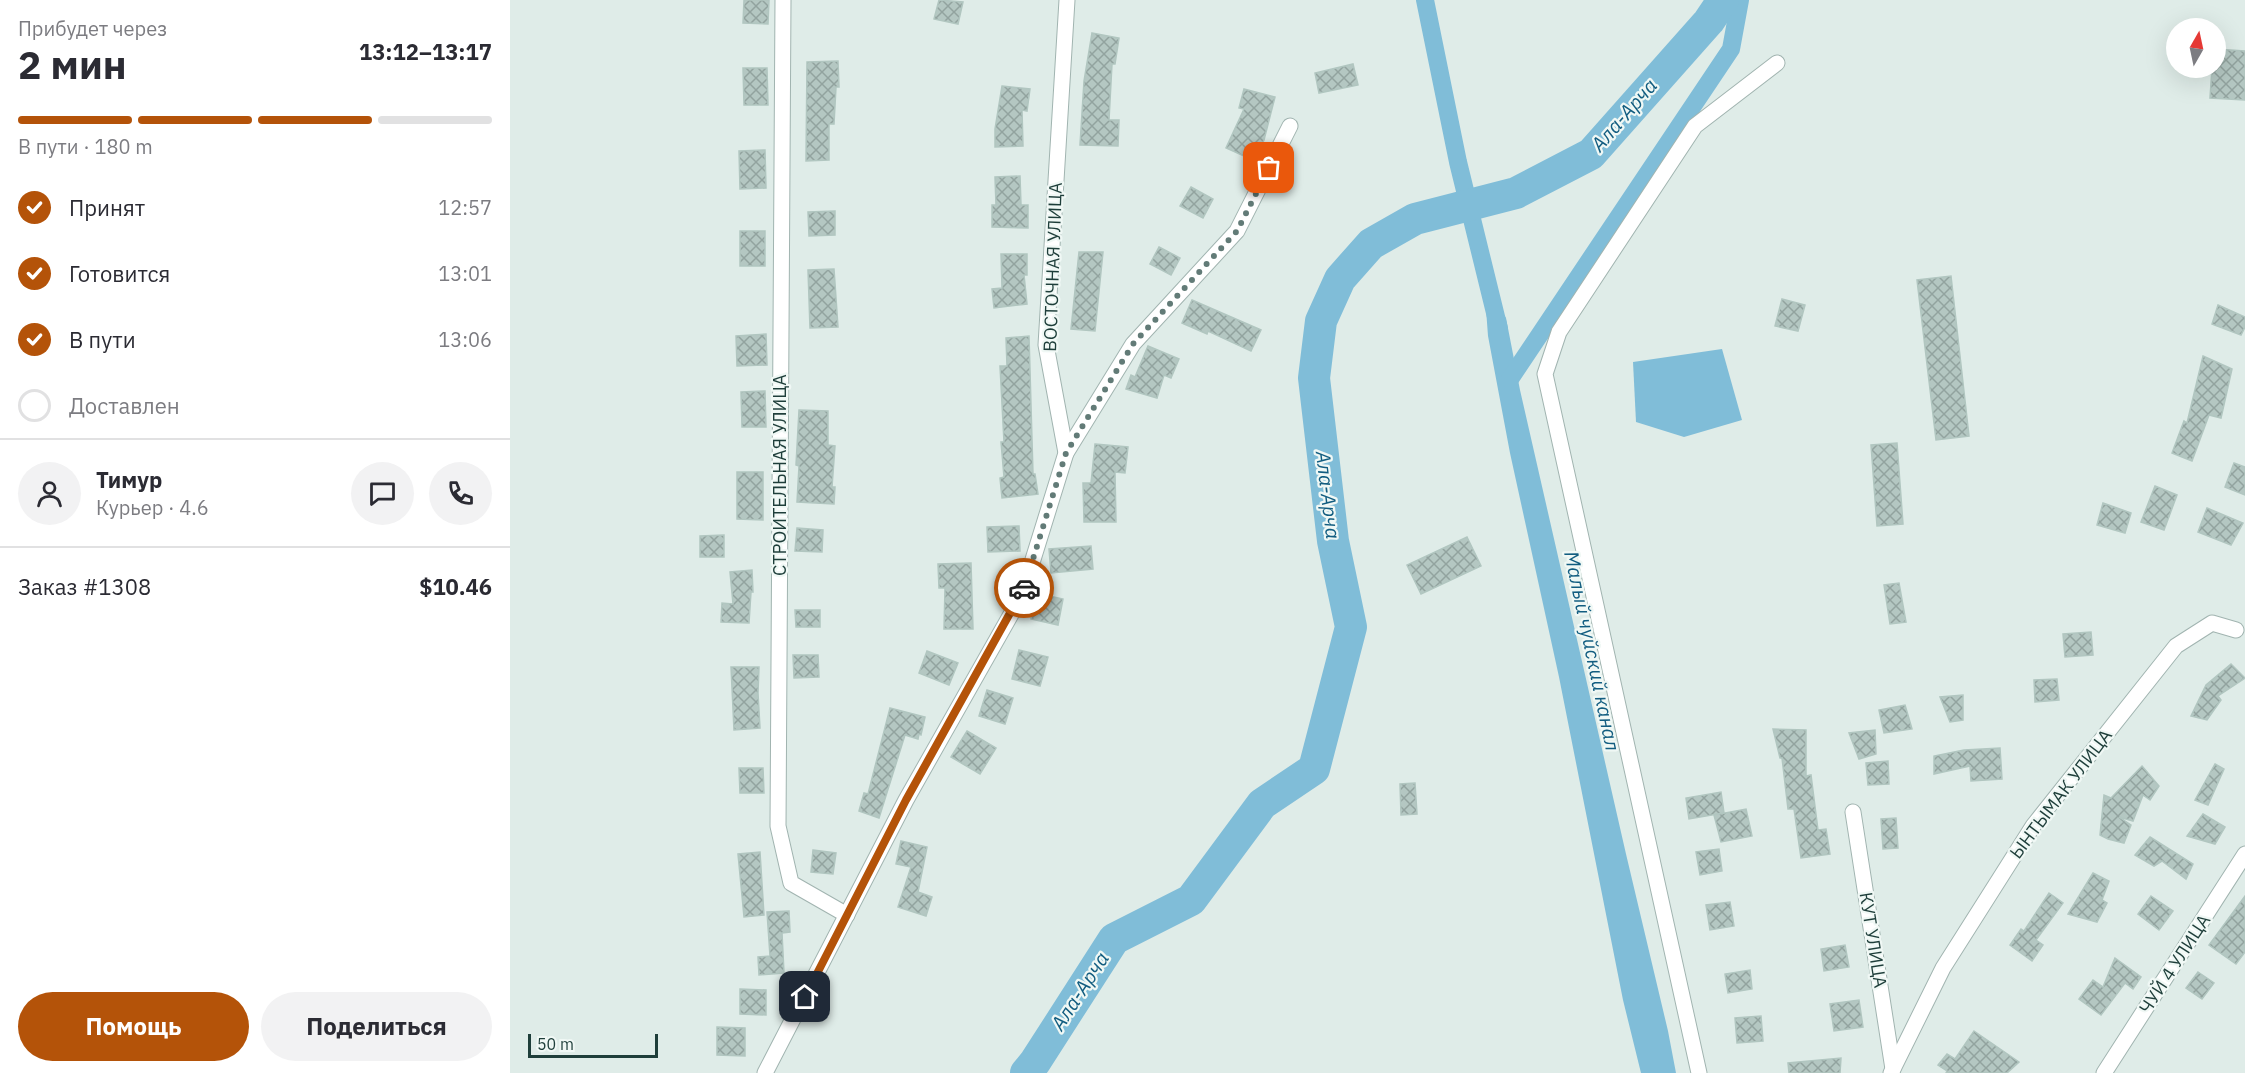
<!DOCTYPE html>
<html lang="ru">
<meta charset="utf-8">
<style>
:root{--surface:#fff;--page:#f2f2f3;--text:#2b2b33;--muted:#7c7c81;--line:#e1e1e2;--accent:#b45309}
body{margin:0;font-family:"IBM Plex Sans",sans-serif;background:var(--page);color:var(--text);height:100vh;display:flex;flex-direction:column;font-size:22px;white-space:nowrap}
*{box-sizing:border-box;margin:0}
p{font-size:20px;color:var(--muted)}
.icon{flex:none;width:33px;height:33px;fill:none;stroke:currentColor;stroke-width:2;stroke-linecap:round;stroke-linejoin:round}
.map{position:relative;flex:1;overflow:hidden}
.sheet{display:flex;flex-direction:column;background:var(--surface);width:510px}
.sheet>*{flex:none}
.needle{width:39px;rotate:9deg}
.fabs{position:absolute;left:1656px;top:18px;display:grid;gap:12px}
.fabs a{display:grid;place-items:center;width:60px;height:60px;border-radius:50%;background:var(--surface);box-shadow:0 6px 24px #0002;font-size:30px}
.scale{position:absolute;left:18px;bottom:15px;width:130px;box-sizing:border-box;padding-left:6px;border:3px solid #1e3e3a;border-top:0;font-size:16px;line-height:21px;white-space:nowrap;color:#1e3e3a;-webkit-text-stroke:4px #f0f8f5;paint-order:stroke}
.pin{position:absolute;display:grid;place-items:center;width:51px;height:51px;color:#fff;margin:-26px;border-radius:12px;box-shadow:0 3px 9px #0006}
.courier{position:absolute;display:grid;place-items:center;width:60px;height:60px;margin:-30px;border:4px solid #b45309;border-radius:50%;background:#fff;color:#222;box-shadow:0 2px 8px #0007}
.headline em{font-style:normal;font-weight:700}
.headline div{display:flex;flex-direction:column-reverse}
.headline{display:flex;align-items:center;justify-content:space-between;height:102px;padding:0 18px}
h1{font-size:39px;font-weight:700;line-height:45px}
.bar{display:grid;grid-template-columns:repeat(4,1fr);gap:9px 6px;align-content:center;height:72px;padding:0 18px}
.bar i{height:8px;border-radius:4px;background:var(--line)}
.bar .current{background:var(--accent)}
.bar p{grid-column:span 4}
.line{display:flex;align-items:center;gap:15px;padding:0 18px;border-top:2px solid var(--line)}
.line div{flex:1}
.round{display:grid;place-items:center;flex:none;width:63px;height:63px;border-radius:32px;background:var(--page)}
ol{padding:0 18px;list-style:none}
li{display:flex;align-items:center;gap:18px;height:66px}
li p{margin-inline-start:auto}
li .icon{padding:6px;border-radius:50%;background:var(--accent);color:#fff;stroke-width:4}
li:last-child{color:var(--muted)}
li i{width:33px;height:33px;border:3px solid var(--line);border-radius:50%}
.primary-button{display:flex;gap:12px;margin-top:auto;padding:12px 18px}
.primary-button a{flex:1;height:69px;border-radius:36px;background:var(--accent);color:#fff;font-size:24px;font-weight:700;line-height:69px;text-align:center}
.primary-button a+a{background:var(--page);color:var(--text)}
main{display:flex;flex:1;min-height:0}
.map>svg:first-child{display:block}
.water{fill:#80bdd8}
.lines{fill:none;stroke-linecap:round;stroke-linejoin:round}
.canal{stroke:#80bdd8;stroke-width:18}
.river{stroke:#80bdd8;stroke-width:32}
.building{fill:url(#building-cross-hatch);stroke:#b1c6c0;stroke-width:1.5}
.street-casing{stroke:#a1b4b0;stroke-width:17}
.street{stroke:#fff;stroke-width:15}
.done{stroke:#627b77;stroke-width:6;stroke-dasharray:0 10.8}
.route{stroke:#b45309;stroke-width:8}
.labels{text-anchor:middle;stroke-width:4.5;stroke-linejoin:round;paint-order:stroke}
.street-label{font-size:18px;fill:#1e3e3a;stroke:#f0f8f5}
.water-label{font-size:20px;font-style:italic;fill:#125d80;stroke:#f0f8f5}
</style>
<main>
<section class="sheet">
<div class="headline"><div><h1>2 мин</h1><p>Прибудет через</p></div><em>13:12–13:17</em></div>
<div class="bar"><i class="current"></i><i class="current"></i><i class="current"></i><i></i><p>В пути · 180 m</p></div>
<ol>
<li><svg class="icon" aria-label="check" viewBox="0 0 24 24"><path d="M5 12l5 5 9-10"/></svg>Принят<p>12:57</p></li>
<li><svg class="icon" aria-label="check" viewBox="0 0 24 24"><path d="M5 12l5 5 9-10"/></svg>Готовится<p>13:01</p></li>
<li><svg class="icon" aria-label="check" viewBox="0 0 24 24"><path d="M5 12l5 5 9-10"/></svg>В пути<p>13:06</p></li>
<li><i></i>Доставлен</li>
</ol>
<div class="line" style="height:108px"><a class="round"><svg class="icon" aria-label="person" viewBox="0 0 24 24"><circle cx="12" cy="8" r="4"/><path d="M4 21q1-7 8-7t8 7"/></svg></a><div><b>Тимур</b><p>Курьер · 4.6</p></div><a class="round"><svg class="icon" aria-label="chat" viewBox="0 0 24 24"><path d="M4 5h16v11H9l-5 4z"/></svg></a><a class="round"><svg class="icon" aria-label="phone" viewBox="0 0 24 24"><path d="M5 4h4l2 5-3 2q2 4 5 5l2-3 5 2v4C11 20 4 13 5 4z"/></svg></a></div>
<div class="line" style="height:78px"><div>Заказ #1308</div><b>$10.46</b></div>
<div class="primary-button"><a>Помощь</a><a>Поделиться</a></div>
</section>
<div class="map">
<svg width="1735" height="1073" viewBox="0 0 1735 1073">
<defs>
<pattern id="building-cross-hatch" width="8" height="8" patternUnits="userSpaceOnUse" patternTransform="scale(1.5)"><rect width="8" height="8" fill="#b4c7c2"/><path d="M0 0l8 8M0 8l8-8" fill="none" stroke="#92a39f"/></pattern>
</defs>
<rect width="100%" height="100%" fill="#dfece8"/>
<g class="water">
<path d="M988 305 996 318 1010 390 1116 854 1158 1031 1166 1073H1131L1113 1000 1049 677 1000 453 978 336 976 309Z"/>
<path d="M1212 349 1232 420 1174 437 1126 422 1123 362Z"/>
</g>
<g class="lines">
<g class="canal">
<path d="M915 0 948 162 989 329"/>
<path d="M1000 379 1221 49 1230 0"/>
</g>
<path class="river" d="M516 1073 525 1062 604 939 681 900 752 804 804 769 841 627 823 541 804 378 811 321 830 279 861 244 905 219 1006 193 1081 154 1199 21 1213 0"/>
</g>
<g class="building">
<path d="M234 0H259L258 24 233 23Z"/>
<path d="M429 0 453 2 448 24 424 19Z"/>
<path d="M582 33 609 38 605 64H602L599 120H609L608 146 570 145 574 81Z"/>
<path d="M1706 49 1735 51V100L1700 98 1702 68H1706Z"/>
<path d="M328 61 329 87H326L324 124H319V160L296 161 297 62Z"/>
<path d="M843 64 848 85 809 93 805 73Z"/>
<path d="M233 68H257L258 105H234Z"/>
<path d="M492 86 520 89 517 111 512 110 513 146 485 147V129Z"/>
<path d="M734 89 765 97 754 140 745 161 716 148 734 109 729 108Z"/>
<path d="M255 150 256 188 230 189 229 151Z"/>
<path d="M510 176 511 205H518V228L482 227V205H486L485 177Z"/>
<path d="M681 187 703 199 693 218 670 206Z"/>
<path d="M325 211V235L299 236 298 212Z"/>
<rect x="230" y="231" width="25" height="35"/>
<path d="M649 247 670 258 661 275 640 264Z"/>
<path d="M569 252H593L585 331 561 329Z"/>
<path d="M491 254H517V275H514L517 304 484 308 482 289 492 288Z"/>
<path d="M324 269 328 327 300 328 298 270Z"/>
<path d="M1441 276 1459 436 1426 440 1407 280Z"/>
<path d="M1272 299 1295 305 1288 331 1265 326Z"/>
<path d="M682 300 751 330 741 351 698 331 697 334 672 323Z"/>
<path d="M1708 305 1735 317V327L1731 335 1702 324Z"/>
<path d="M256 334 257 365 227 366 226 336Z"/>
<path d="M519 336 523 474H525L528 494 492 498 490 478 494 477 491 442H494L490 366H497L496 338Z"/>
<path d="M638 346 669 359 661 378 654 375 647 398 616 389 621 375 625 377Z"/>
<path d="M1693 356 1722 369 1711 418 1699 415 1682 461 1662 453 1674 421 1677 423Z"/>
<path d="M255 391 256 427H232L231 392Z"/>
<path d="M289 410 318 411V445L325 446 322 487H325L324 504 287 502 289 466 286 465Z"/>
<path d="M1387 443 1393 524 1367 526 1361 445Z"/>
<path d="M585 444 618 447 615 473 605 472 606 522H574L573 483H581Z"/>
<path d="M1724 463 1735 467V495L1715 487Z"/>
<path d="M227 472H253V520L227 519Z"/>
<path d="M1645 486 1667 495 1654 530 1631 522Z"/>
<path d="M1593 503 1621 513 1615 533 1587 525Z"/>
<path d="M1697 508 1733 523 1721 545 1688 532Z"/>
<path d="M509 526 510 551 478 552 477 527Z"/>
<path d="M287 528 313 530 312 552 285 551Z"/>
<path d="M214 535V557H190V536Z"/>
<path d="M957 537 971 566 911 594 897 565Z"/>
<path d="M581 546 583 569 541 573 539 549Z"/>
<path d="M461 563 463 629H434L435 588H429L428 564Z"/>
<path d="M242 570 243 592H241L239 623 211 622 212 603 223 604 220 572Z"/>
<path d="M1389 583 1396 622 1380 624 1374 585Z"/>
<path d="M526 593 553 599 548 625 521 619Z"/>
<path d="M285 610H310V627H286Z"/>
<path d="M1581 632 1583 655 1555 657 1553 634Z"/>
<path d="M509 650 538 657 530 686 502 679Z"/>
<path d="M417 651 448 663 439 685 409 673Z"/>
<path d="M283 655H308L309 677 284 678Z"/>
<path d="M1721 664 1735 678 1708 696 1711 700 1697 720 1681 716 1696 685Z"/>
<path d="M221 667H249L248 693 250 728 224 730Z"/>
<path d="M1547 679 1549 700 1525 702 1524 680Z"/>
<path d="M477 690 503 698 495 724 469 716Z"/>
<path d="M1453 695V720L1440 722 1430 697Z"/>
<path d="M1395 705 1402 729 1374 733 1369 710Z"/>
<path d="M380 708 415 717 411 735 409 734 408 739 395 735 369 818 349 811 354 793 358 794Z"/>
<path d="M1263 729 1296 730V776L1301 775 1308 830 1316 829 1320 854 1291 858 1284 809H1278L1272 758H1270Z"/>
<path d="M1365 730 1366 754 1349 759 1339 733Z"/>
<path d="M457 731 486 748 470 774 441 757Z"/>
<path d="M1490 748 1492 779 1461 781 1460 766 1424 774V756L1454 750Z"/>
<path d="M1378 761 1379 784 1358 785 1356 763Z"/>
<path d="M1705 764 1714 769 1698 805 1685 800Z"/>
<path d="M1632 766 1649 786 1640 800 1633 795 1623 821 1609 817 1621 825 1614 843 1598 839 1590 835 1594 795 1601 798Z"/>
<path d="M229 768H253L254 793H230Z"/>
<path d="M905 783 907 814 891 815 890 784Z"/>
<path d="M1211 792 1214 813 1179 819 1176 798Z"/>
<path d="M1236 809 1242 836 1211 842 1204 815Z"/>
<path d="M1693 814 1715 827 1705 844 1677 836Z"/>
<path d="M1386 818 1388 848 1373 849 1371 819Z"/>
<path d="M1640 837 1683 864 1676 879 1652 861 1644 866 1625 855Z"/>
<path d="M391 841 417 847 408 892 422 897 416 916 388 907 401 867 386 864Z"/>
<path d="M1209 849 1212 871 1190 875 1186 852Z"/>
<path d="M303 850 326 853 323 874 301 872Z"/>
<path d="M250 852 254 915 234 917 228 854Z"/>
<path d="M1583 873 1599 881 1592 900 1597 903 1587 922 1558 914Z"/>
<path d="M1539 893 1553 903 1526 940 1533 945 1522 961 1500 945 1511 929 1514 931Z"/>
<path d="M1641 896 1663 911 1649 930 1628 914Z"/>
<path d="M1735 896V952L1726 964 1699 945Z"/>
<path d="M1220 902 1224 926 1200 930 1196 905Z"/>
<path d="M279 911 280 932 272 933 274 973 249 975 248 957 260 956 257 912Z"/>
<path d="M1335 945 1339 967 1314 971 1311 949Z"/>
<path d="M1605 958 1631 977 1623 989 1615 983 1591 1015 1569 999 1583 980 1593 987Z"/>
<path d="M1240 970 1242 989 1218 993 1215 974Z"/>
<path d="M1688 972 1704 983 1692 999 1676 988Z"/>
<path d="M230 989 256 990V1015L230 1014Z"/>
<path d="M1349 1000 1353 1027 1324 1031 1320 1004Z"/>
<path d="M1251 1016 1253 1041 1227 1043 1225 1018Z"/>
<path d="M207 1027 235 1028V1056L207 1055Z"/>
<path d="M1464 1031 1509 1062 1497 1073H1436L1437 1071 1428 1065 1437 1054 1445 1059Z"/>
<path d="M1331 1058 1330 1073H1279L1278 1063Z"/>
</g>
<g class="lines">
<g class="street-casing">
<g id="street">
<path d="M273 0 268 826 281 883 337 915"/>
<path d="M556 453 623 344 727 231 780 126"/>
<path d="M1343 812 1383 1069"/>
<path d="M255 1073 396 800 512 595 556 453 536 345 557 0"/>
<path d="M1189 1073 1035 374 1049 332 1185 126 1267 63"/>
<path d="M1381 1073 1433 968 1523 826 1666 646 1702 623 1726 630"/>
<path d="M1594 1073 1735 854"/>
</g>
</g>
<use href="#street" class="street"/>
</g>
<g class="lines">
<path class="done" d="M514 588 556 453 623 344 727 231 759 168"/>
<path class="route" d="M295 997 396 800 514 588"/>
</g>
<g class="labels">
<g class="street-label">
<text transform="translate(543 267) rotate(-88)" y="6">ВОСТОЧНАЯ УЛИЦА</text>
<text transform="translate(270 475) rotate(-90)" y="6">СТРОИТЕЛЬНАЯ УЛИЦА</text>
<text transform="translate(1551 794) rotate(-53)" y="6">ЫНТЫМАК УЛИЦА</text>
<text transform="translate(1363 940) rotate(81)" y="6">КУТ УЛИЦА</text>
<text transform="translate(1665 964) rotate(-57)" y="6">ЧУЙ 4 УЛИЦА</text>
</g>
<g class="water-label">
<text transform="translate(1114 115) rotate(-49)" y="7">Ала-Арча</text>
<text transform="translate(818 495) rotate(83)" y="7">Ала-Арча</text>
<text transform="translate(1082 651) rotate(78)" y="7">Малый чуйский канал</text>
<text transform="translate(570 991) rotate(-57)" y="7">Ала-Арча</text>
</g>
</g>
</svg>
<div class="fabs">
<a><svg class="needle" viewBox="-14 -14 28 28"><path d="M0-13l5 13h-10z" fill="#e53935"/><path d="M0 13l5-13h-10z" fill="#7c7c81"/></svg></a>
</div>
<div class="scale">50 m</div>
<div class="pin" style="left:759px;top:168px;background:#ea580c"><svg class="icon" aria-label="bag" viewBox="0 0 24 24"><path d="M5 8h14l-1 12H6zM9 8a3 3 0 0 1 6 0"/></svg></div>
<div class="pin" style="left:295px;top:997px;background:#1f2937"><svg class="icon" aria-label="home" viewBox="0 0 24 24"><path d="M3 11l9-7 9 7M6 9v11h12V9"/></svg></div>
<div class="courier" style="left:514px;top:588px"><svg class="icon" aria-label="car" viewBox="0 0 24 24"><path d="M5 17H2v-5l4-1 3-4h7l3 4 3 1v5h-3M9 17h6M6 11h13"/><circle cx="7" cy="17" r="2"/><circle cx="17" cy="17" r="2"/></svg></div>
</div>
</main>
